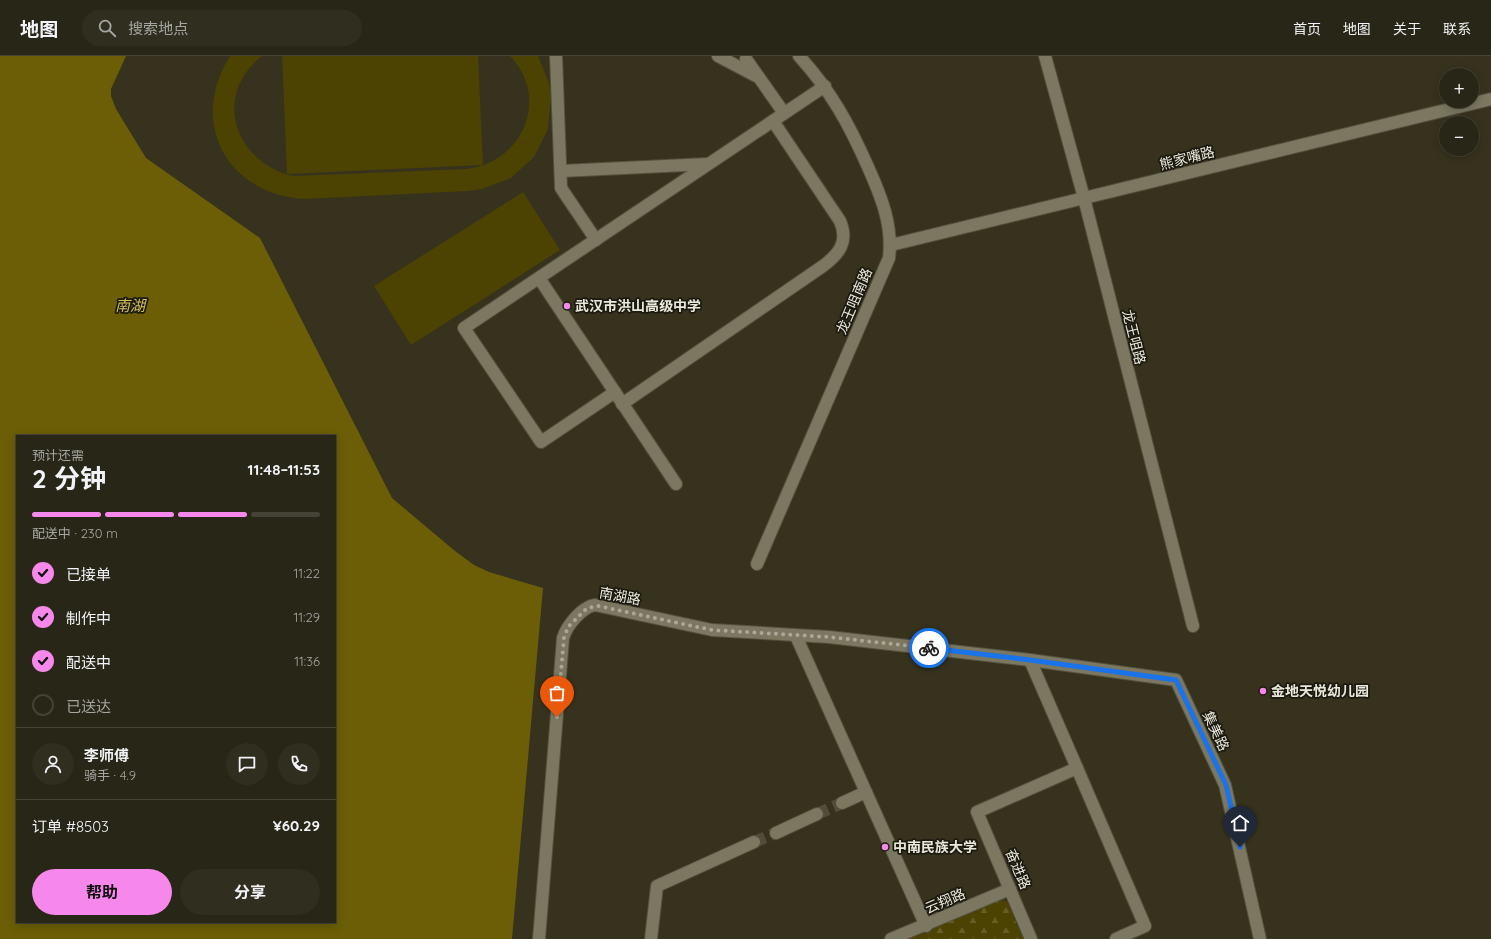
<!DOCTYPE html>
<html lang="zh">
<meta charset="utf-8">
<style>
:root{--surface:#282616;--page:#302e1f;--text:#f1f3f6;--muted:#a5a5a1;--line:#444335;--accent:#f788eb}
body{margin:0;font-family:Quicksand,"Noto Sans SC",sans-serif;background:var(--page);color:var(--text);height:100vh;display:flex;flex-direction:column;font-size:15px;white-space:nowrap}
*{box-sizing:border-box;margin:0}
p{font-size:13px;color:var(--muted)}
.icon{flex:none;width:22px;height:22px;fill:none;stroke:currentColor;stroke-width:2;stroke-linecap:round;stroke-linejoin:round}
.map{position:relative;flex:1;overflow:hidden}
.side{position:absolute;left:16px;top:379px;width:320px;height:488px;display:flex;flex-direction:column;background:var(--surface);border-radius:0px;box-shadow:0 2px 10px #0003,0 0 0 1px var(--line)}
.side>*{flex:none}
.fabs{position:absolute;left:1439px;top:12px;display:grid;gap:8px}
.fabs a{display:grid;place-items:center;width:40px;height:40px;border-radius:50%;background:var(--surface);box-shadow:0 2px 10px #0003,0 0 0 1px var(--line);font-size:20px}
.pin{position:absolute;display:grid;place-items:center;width:34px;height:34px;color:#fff;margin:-41px -17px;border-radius:50% 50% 50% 0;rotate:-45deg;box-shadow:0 0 4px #0007}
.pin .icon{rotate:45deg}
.courier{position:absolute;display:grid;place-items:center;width:40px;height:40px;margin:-20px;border:3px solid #1a73e8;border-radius:50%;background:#fff;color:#222;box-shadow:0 1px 5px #0007}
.head em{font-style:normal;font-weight:700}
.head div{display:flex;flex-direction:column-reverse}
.head{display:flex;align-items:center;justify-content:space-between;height:68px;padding:0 16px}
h1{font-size:26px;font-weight:700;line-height:30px}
.bar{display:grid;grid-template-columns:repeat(4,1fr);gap:6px 4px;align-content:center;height:48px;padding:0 16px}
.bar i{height:5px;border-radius:3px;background:var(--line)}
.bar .current{background:var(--accent)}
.bar p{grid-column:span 4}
.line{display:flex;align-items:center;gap:10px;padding:0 16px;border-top:1px solid var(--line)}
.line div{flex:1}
.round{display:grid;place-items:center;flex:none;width:42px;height:42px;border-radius:21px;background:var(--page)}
ol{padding:0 16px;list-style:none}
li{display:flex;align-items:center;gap:12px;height:44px}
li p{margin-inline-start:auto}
li .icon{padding:4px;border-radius:50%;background:var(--accent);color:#111;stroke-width:4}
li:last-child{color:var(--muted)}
li i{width:22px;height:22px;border:2px solid var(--line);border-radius:50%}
.action{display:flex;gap:8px;margin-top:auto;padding:8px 16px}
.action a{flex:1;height:46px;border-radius:24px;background:var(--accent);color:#111;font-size:16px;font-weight:700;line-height:46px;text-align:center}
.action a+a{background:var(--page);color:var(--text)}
header{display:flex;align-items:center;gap:24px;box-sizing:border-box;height:56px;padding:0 20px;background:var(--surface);border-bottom:1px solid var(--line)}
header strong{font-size:19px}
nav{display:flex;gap:22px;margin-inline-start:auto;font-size:14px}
.search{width:280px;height:36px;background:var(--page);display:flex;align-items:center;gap:10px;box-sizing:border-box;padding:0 14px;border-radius:22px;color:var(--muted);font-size:15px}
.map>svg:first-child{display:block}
.forest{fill:url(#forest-firs)}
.park{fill:#4c4201}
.water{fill:#6b5e06;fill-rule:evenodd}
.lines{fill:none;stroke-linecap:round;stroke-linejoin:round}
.minor-tunnel{stroke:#514d3a;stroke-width:12;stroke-dasharray:12 6;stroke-linecap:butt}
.minor-casing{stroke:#53503d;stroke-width:14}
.minor{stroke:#7b7760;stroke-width:12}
.done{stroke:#aba898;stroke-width:4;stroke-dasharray:0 7.2}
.route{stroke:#1a73e8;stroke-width:5}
.poi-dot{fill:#f788eb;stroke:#1b1a10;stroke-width:1.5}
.labels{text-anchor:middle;stroke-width:3.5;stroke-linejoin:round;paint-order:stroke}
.street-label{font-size:14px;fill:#eae8db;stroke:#1b1a10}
.poi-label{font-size:14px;font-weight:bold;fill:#eae8db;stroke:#1b1a10;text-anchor:start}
.water-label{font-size:15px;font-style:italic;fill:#d4c158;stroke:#1b1a10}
</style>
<header>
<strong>地图</strong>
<div class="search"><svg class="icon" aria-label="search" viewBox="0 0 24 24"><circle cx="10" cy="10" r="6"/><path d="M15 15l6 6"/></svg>搜索地点</div>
<nav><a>首页</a><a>地图</a><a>关于</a><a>联系</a></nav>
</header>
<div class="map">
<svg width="1491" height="883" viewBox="0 0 1491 883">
<defs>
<pattern id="forest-firs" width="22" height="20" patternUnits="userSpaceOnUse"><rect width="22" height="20" fill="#4c4201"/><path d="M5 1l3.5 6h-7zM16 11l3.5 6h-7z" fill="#665d25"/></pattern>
</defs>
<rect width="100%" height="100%" fill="#36321d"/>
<path class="forest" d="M998 844 1007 845 1023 883H904Z"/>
<g class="park">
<path d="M230 0H262C212 39 234 106 293 120L466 113C522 107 551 43 510 0H538L549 27 551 42 548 73 534 101 511 122 482 133 468 135 304 143C227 138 188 67 230 0Z"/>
<path d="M282 0H478L483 109 287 118Z"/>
<path d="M523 136 560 194 411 289 374 230Z"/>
</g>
<path class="water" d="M0 0H126L111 33V40L116 53 146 102 260 182 392 442 455 495 474 509 489 516 543 532 512 883H0ZM17 380H335V866H17Z"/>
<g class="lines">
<g class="minor-tunnel">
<path d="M817 758 842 747"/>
<path d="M754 786 776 777"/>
</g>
<g class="minor-casing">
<g id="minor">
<path d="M556 0 561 132 596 184"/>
<path d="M718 0 756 20"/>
<path d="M1045 0 1084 142 1193 570"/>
<path d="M746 3 784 57"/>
<path d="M561 115 707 108"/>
<path d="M891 189 1491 43"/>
<path d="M539 222 676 428"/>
<path d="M615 336 541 386 464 272 825 30"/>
<path d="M622 348 823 210C839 198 849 186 840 165L773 65"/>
<path d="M757 508 889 202C893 169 881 140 868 111 849 68 831 35 799 0"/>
<path d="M796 580 926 870"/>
<path d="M1030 604 1077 712 977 756 1031 883"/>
<path d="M1077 712 1145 870 1116 883"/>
<path d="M842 747 866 736"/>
<path d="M776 777 817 758"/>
<path d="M539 883 563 582C567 569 582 551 595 549L712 574 829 581 1030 604 1176 624 1225 729 1260 883"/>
<path d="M651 883 657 830 754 786"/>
<path d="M891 883 1010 833"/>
</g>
</g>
<use href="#minor" class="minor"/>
</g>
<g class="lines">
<path class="done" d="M557 661 564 582 568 571 587 552 598 550 712 574 829 581 929 592"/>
<path class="route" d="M929 592 1030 604 1176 624 1226 729 1240 791"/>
</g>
<g class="poi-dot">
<circle cx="567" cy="250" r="4"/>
<circle cx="1263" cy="635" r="4"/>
<circle cx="885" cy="791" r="4"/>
</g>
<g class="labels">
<g class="street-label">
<text transform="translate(1187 102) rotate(-14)" y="5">熊家嘴路</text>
<text transform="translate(854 245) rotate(-67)" y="5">龙王咀南路</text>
<text transform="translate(1134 281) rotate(76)" y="5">龙王咀路</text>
<text transform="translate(620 540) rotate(10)" y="5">南湖路</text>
<text transform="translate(1216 675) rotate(65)" y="5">集美路</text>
<text transform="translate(1018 813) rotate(67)" y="5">奋进路</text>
<text transform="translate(945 845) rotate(-23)" y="5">云翔路</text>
</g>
<g class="poi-label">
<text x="575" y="255">武汉市洪山高级中学</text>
<text x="1271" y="640">金地天悦幼儿园</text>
<text x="893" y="796">中南民族大学</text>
</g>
<g class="water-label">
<text x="130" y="255">南湖</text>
</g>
</g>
</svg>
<div class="fabs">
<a>+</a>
<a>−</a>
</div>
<div class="pin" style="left:557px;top:661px;background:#ea580c"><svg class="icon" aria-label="bag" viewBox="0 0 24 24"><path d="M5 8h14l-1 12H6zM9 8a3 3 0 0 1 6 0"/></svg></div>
<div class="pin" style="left:1240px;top:791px;background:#1f2937"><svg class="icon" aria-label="home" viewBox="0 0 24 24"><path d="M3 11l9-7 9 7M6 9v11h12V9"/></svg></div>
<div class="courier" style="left:929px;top:592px"><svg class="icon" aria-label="bike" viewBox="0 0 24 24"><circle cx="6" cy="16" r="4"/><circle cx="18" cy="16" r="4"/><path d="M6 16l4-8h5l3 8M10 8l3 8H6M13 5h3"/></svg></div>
<section class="side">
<div class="head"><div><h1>2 分钟</h1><p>预计还需</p></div><em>11:48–11:53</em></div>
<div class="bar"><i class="current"></i><i class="current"></i><i class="current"></i><i></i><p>配送中 · 230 m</p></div>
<ol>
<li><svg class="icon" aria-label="check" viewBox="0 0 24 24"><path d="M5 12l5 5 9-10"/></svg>已接单<p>11:22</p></li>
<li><svg class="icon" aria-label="check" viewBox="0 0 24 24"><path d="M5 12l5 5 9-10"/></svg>制作中<p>11:29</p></li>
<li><svg class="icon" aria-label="check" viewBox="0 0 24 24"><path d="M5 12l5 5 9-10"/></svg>配送中<p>11:36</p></li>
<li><i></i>已送达</li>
</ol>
<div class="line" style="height:72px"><a class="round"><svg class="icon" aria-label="person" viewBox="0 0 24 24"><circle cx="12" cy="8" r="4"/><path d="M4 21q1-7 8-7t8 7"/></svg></a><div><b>李师傅</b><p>骑手 · 4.9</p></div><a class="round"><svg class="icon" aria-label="chat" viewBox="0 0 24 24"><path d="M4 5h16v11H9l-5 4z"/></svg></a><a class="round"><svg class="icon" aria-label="phone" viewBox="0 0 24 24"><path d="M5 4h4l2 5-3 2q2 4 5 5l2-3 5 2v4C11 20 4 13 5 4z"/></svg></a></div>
<div class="line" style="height:52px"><div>订单 #8503</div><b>¥60.29</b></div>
<div class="action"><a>帮助</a><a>分享</a></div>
</section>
</div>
